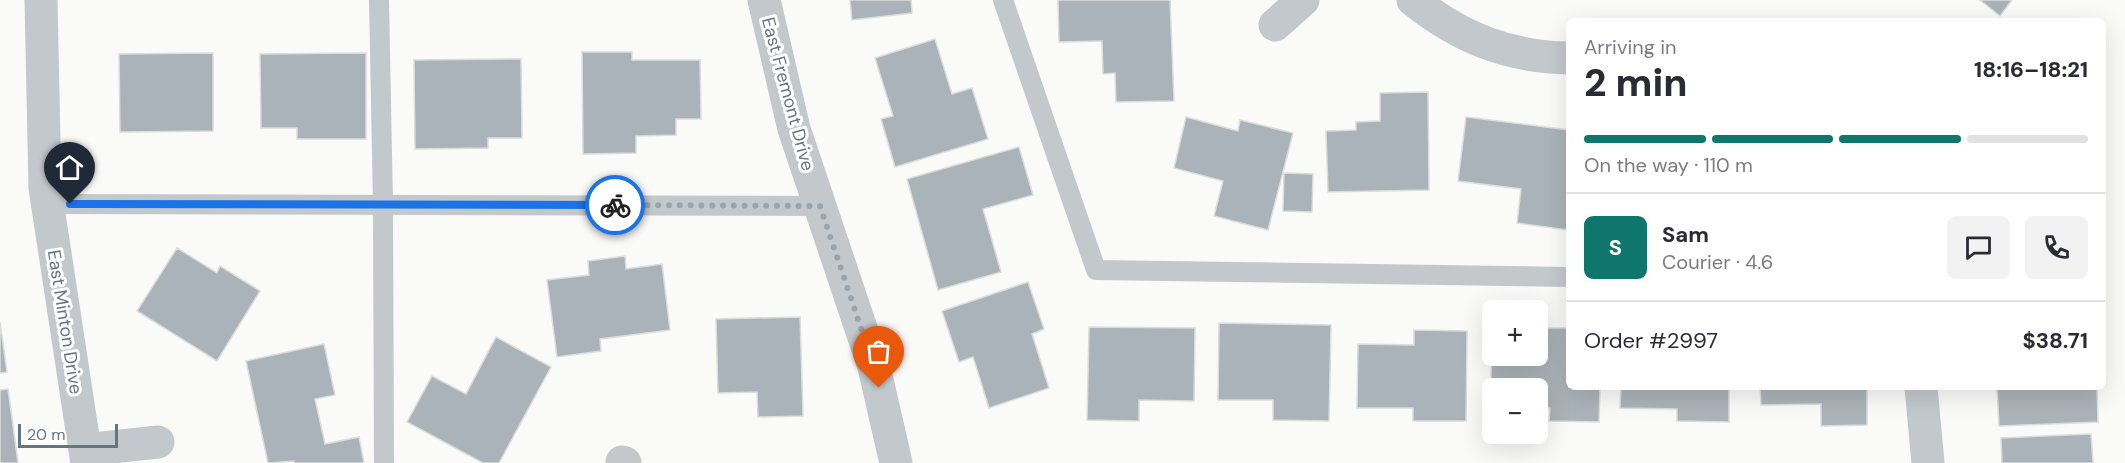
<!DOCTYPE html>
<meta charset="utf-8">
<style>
:root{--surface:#fff;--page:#f2f2f3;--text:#2b2b33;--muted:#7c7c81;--line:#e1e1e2;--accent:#0f766e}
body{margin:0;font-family:"DM Sans",sans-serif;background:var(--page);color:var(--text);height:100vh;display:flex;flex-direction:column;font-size:22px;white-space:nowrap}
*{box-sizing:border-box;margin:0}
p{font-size:20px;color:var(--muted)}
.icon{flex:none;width:33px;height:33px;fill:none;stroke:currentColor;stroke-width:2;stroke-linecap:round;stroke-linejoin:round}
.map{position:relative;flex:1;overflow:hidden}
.panel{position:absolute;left:1566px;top:18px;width:540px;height:372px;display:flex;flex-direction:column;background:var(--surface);border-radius:9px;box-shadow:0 6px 24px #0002}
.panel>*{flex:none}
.fabs{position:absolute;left:1482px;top:300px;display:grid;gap:12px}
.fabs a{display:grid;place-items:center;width:66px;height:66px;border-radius:9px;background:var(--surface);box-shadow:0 6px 24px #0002;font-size:30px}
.scale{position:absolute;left:18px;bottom:15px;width:100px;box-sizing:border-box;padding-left:6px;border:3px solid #657683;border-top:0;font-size:16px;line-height:21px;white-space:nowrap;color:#657683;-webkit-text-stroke:4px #fff;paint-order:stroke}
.pin{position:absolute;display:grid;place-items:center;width:51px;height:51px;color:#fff;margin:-62px -26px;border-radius:50% 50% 50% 0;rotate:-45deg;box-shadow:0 0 6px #0007}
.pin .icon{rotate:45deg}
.courier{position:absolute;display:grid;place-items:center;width:60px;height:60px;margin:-30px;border:4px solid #1a73e8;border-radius:50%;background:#fff;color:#222;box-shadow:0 2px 8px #0007}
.overview em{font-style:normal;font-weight:800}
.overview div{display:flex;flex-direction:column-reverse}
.overview{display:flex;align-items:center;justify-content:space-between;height:102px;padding:0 18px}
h1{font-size:39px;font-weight:800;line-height:45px}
.bar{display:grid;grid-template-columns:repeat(4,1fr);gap:9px 6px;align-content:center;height:72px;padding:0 18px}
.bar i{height:8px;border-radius:4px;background:var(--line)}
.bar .current{background:var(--accent)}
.bar p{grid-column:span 4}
.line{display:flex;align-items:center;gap:15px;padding:0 18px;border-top:2px solid var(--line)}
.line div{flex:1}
.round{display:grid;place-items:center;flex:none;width:63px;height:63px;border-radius:9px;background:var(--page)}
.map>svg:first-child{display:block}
.building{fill:#aab3b9;stroke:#dcdcda;stroke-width:1.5}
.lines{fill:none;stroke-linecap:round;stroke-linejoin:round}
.lane{stroke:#c3c8cc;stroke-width:20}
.street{stroke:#c3c8cc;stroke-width:33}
.done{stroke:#99a4ac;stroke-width:6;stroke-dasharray:0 10.8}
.route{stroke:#1a73e8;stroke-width:8}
.labels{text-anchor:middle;stroke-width:6;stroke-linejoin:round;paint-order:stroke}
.street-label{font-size:18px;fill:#657683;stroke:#fff}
</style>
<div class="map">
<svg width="2125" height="463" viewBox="0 0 2125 463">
<rect width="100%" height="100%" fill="#fafaf8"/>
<g class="building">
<path d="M850 0H911L912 13 852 20Z"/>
<path d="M1058 0H1170L1174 101 1116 102 1115 73 1103 74 1102 41 1059 42Z"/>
<path d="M1980 0H2012L2000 16Z"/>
<path d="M935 39 952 94 972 88 988 139 895 167 881 119 893 116 875 58Z"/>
<path d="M582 52H632V60H700L701 119H676V135L636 136V153L583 154Z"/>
<path d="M213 53V131L120 132 119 54Z"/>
<path d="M366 53V139H297V128H261L260 54Z"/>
<path d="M521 59 522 138H488V148L415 149 414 60Z"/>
<path d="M1428 92 1429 190 1328 192 1326 131 1356 130V122L1380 121V93Z"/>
<path d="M1186 117 1238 131 1240 120 1293 133 1268 230 1214 216 1223 181 1174 168Z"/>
<path d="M1466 117 1569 130 1568 230 1517 223 1521 189 1458 181Z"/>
<path d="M1019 147 1033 195 983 209 1001 272 938 290 907 179Z"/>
<path d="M1284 173 1313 174 1312 212 1283 211Z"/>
<path d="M177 248 217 273 220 266 260 291 217 361 137 311Z"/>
<path d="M625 256 626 269 662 264 670 330 600 339 601 351 557 357 547 280 589 275 588 261Z"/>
<path d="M1028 282 1044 329 1032 334 1049 388 989 408 973 357 959 362 942 311Z"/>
<path d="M800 317 803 416 758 417 757 392 718 393 716 319Z"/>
<path d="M0 322 7 372 0 373Z"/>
<path d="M1219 323 1331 325 1329 421 1273 420V400H1218Z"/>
<path d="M1089 327 1195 328 1194 401 1139 400V421L1087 420Z"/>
<path d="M1492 327V356H1538V328H1569V387H1600L1599 422 1549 421 1550 408H1538V388H1492V434L1529 435 1490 434Z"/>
<path d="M1414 330 1467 331 1466 421H1413V408H1357L1358 344 1414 345Z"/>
<path d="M496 337 551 367 499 463H483L407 422 432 376 466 394Z"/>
<path d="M324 344 335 395 315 399 325 444 359 437 364 463H294V461L268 463 246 361Z"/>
<path d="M1621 387H1729V422L1677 421V409L1620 408Z"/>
<path d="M1760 387H1867V425L1821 426V404L1761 405Z"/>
<path d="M1997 387H2097L2098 422 1999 426Z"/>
<path d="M8 389 18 463H0V390Z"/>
<path d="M2091 434 2093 463H2002L2001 438Z"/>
</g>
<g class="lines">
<g class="lane">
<path d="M379 0 383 205 384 463"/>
<path d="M1003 0 1096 270 1569 277"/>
<path d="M47 204 820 206"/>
</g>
<g class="street">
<path d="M41 0 45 188 87 463"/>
<path d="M764 0 794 129 874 367 896 463"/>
<path d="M1413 0C1460 38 1509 57 1569 58"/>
<path d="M1275 25 1303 0"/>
<path d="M1921 387 1928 463"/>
<path d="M85 450 158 442"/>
<path d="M622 462 625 463"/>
</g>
</g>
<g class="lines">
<path class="done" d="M615 205 820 206 874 367 879 388"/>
<path class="route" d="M70 204 615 205"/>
</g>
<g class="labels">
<g class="street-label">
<text transform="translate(788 94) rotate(75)" y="6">East Fremont Drive</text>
<text transform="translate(65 322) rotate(81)" y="6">East Minton Drive</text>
</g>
</g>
</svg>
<div class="fabs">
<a>+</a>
<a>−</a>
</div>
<div class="scale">20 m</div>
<div class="pin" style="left:879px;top:388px;background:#ea580c"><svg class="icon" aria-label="bag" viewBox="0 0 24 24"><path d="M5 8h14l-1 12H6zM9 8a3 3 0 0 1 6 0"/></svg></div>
<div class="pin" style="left:70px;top:204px;background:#1f2937"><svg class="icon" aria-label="home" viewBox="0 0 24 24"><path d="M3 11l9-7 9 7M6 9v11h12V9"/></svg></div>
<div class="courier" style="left:615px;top:205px"><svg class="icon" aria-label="bike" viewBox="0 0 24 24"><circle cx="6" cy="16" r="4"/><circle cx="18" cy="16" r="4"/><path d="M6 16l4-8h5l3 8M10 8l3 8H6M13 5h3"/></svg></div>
<section class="panel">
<div class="overview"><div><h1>2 min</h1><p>Arriving in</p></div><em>18:16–18:21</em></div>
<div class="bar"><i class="current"></i><i class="current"></i><i class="current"></i><i></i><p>On the way · 110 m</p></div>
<div class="line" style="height:108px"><b class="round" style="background:var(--accent);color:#fff">S</b><div><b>Sam</b><p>Courier · 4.6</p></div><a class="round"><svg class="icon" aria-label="chat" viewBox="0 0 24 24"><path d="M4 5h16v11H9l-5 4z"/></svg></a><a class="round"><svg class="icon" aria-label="phone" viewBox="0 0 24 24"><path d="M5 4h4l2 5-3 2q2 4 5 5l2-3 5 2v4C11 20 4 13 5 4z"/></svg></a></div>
<div class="line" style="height:78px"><div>Order #2997</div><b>$38.71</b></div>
</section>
</div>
